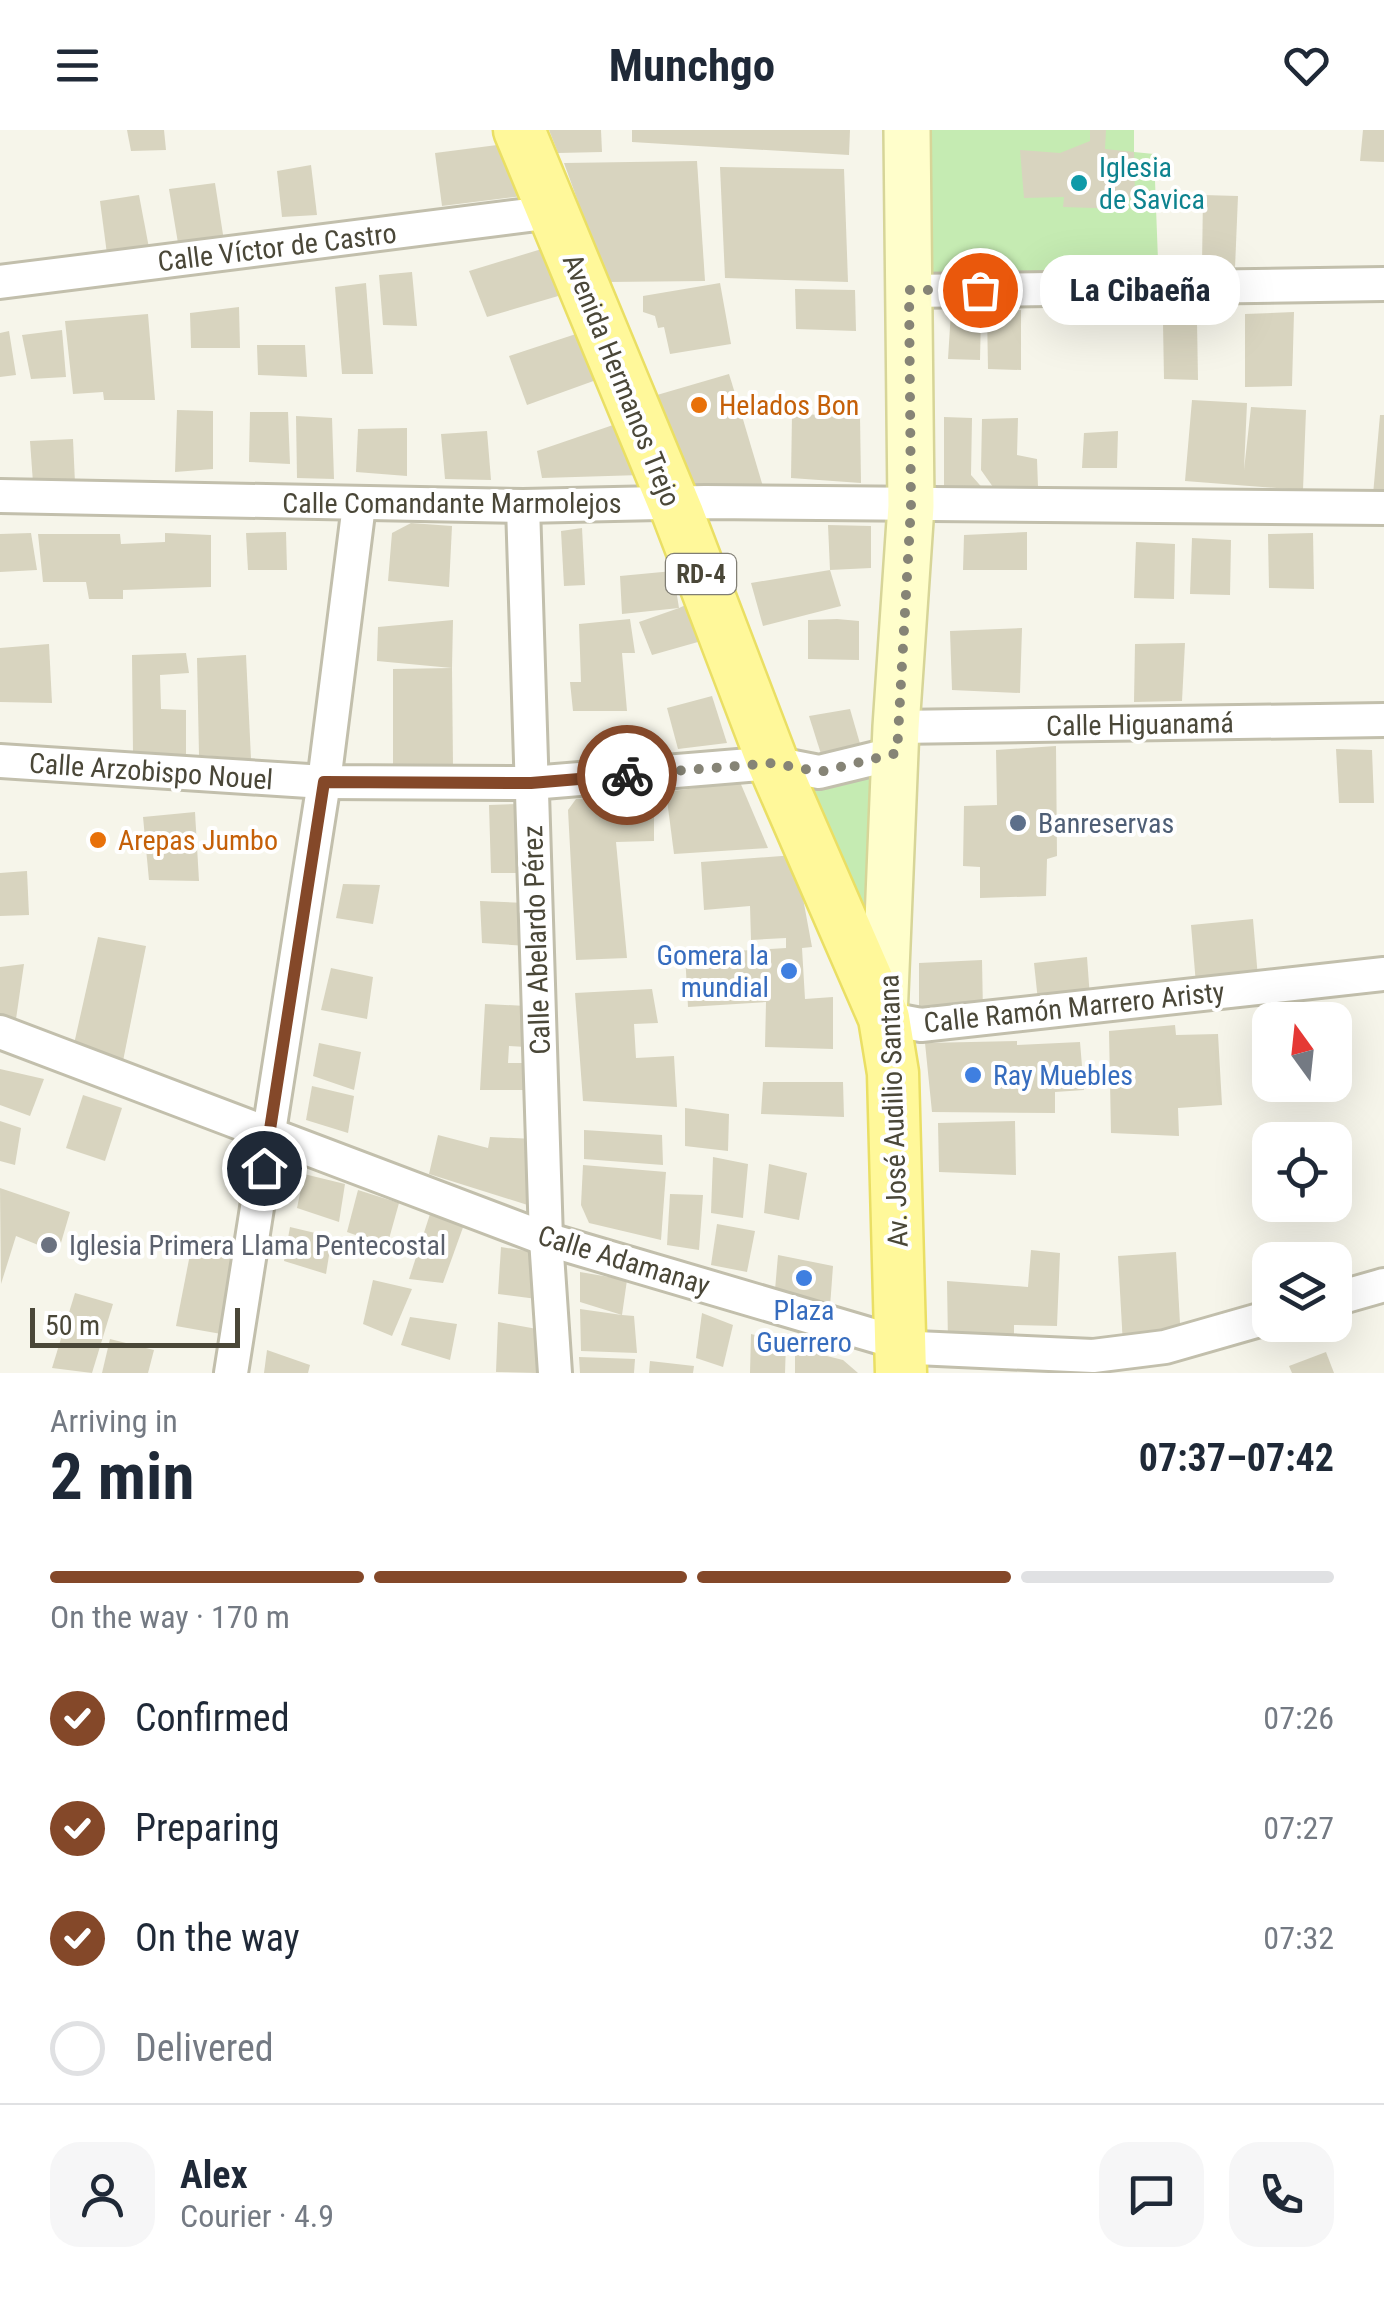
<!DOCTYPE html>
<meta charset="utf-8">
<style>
:root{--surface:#fff;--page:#f6f6f7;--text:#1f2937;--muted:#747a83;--line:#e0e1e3;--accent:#844829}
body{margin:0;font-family:"Roboto Condensed",sans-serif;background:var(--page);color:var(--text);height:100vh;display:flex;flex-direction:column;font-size:38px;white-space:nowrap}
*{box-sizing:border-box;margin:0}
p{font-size:32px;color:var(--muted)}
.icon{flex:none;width:55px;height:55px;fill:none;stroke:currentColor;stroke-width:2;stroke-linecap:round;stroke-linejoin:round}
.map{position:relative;height:1243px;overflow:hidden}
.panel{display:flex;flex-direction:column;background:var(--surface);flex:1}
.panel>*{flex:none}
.needle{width:65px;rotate:345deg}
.fabs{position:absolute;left:1252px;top:872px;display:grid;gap:20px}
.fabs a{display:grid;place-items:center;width:100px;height:100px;border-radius:20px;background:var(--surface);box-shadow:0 10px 40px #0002;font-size:50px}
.scale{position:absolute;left:30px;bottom:25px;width:210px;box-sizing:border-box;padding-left:10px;border:5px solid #4a4738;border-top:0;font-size:28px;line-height:35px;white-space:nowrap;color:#4a4738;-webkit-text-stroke:8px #fff;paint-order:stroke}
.pin{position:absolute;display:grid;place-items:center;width:85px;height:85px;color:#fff;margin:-42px;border:5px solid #fff;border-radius:50%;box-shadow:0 2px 10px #0007}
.courier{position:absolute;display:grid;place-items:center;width:100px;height:100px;margin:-50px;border:8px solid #844829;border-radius:50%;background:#fff;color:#222;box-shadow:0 2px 12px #0007}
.bubble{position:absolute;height:70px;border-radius:30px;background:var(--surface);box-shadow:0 10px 40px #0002;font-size:32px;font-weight:700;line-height:70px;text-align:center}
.headline em{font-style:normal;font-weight:700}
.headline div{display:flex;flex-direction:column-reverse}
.headline{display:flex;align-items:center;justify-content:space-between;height:170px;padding:0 50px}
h1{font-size:65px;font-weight:700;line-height:75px}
.bar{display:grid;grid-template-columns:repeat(4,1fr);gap:15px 10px;align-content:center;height:120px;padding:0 50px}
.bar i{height:12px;border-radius:8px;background:var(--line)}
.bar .selected{background:var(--accent)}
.bar p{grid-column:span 4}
.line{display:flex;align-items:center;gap:25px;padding:0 50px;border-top:2px solid var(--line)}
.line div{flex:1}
.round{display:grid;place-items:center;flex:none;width:105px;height:105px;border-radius:30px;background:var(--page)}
ol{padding:0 50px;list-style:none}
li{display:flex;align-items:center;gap:30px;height:110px}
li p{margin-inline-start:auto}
li .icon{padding:10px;border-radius:50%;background:var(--accent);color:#fff;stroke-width:4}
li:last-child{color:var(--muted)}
li i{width:55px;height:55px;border:5px solid var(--line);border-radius:50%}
header{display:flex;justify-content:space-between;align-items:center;height:130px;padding:0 50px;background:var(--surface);font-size:45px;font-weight:700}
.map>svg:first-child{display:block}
.green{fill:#c5ebb2}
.building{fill:#d8d4bf}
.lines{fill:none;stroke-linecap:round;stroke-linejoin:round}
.minor-casing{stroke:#c2bfac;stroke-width:38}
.secondary-casing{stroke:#d7d598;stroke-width:50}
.primary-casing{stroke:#eadf64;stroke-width:55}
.minor{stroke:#fff;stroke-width:32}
.secondary{stroke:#fffecb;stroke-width:45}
.primary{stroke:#fff89a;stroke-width:50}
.done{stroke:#868476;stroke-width:10;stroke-dasharray:0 18}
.route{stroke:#844829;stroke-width:12}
.culture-dot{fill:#0f9aa8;stroke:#fff;stroke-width:4}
.food-dot{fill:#e8710a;stroke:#fff;stroke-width:4}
.service-dot{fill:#5c6f8a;stroke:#fff;stroke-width:4}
.shop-dot{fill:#3f7fe0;stroke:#fff;stroke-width:4}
.worship-dot{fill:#6b7280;stroke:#fff;stroke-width:4}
.labels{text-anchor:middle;stroke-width:8;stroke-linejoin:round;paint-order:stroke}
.shield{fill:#fff;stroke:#807e74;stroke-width:2.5}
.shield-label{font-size:25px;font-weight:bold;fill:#4a4738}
.culture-label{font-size:28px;fill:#0d838f;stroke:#fff;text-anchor:start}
.street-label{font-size:28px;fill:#4a4738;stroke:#fff}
.food-label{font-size:28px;fill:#c56008;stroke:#fff;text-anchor:start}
.service-label{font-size:28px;fill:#4e5e75;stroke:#fff;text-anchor:start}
.shop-label{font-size:28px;fill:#366cbe;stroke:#fff;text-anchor:end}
.worship-label{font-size:28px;fill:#5b616d;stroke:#fff;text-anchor:start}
</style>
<header><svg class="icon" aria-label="menu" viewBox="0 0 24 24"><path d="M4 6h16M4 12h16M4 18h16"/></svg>Munchgo<svg class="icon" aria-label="heart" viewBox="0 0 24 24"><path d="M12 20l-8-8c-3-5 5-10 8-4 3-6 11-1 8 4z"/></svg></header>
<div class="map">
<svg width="1384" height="1243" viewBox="0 0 1384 1243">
<rect width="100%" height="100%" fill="#f6f5ea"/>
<g class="green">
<path d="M907 0H1134V22L1154 24 1159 157 909 161Z"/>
<path d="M897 623 884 888 784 635Z"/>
</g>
<g class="building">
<path d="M127 0H164L166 20 131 21Z"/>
<path d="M549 0H601L602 22 558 23Z"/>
<path d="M632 0H850L849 25 632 12Z"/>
<path d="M1090 0H1106L1105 19 1134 22 1135 68H1127L1125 79 1063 77 1064 67 1024 68 1020 20 1060 23 1090 11Z"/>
<path d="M1363 0H1384V32L1360 31Z"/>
<path d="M505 14 523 66 442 76 435 23Z"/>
<path d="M697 31 705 151 607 152 564 33Z"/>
<path d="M311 35 317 85 282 87 277 41Z"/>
<path d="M720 37 844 39 848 152 725 148Z"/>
<path d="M215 53 224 111 178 113 169 59Z"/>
<path d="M139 65 149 118 107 124 100 71Z"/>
<path d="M1203 65 1238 66 1235 138 1202 137Z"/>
<path d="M545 118 565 164 487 187 469 141Z"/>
<path d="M412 142 417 196 383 195 379 145Z"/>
<path d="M366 153 373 244H342L335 157Z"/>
<path d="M720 153 731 214 670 224 664 197 658 198 655 186 643 182V166Z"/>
<path d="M795 159 855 160 856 201 796 199Z"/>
<path d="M239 177 240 218H191L190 183Z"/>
<path d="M1021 180V240L988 239 987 183Z"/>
<path d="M951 181 981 184 980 230 948 229Z"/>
<path d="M1294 182 1292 256 1245 257V184Z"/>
<path d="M148 184 155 270H104L103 262 73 264 65 191Z"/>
<path d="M1197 191 1198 250 1164 249 1163 193Z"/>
<path d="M62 200 66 247 31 249 22 205Z"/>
<path d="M9 201 16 245 0 247V203Z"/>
<path d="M579 203 599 249 527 275 509 226Z"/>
<path d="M257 215H305L307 247 258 245Z"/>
<path d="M729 244 742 286 764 360 703 362 686 351 668 305 657 265Z"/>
<path d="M1192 270 1247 273 1244 340 1251 277 1306 280 1303 360 1185 351Z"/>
<path d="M177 280 213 281V339L175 342Z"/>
<path d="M250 282H288L290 334 249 332Z"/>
<path d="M792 284 860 286 861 353 791 348Z"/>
<path d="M1380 285H1384V366L1373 365Z"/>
<path d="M296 286 332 288 334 349 297 348Z"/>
<path d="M944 287 972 288 971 345 986 362 944 360Z"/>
<path d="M1018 288 1017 325 1037 329 1038 357H993L981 340 982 289Z"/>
<path d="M616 294 641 345 542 348 537 321Z"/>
<path d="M407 298V346L356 342 358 299Z"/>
<path d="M487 301 491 350 445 349 441 304Z"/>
<path d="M1118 301 1117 338H1082L1084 303Z"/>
<path d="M73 309 75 353H33L30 311Z"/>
<path d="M411 393 452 396 449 457 388 451 392 403Z"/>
<path d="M828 395 871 396V438L830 440Z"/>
<path d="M582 398 585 455 564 456 561 401Z"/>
<path d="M286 402 287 440H248L246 403Z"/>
<path d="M1027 402V440H963L964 405Z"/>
<path d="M31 403 37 440 0 442V404Z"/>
<path d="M165 403 211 405V457L123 460V469H89L86 452H43L38 404H120L121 414 165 412Z"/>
<path d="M1313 403 1314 459 1269 458 1268 404Z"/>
<path d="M1192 408 1231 410 1230 465 1190 464Z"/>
<path d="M1136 412 1175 414 1174 469 1134 468Z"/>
<path d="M830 440 841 476 763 496 751 453Z"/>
<path d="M673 441 679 478 688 474 705 510 652 525 639 492 679 478 622 484 620 446Z"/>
<path d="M630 489 635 523H622L627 581H573L570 552H581L579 494Z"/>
<path d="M837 489 859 491V530L808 529V490Z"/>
<path d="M453 490 452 538 377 531 378 497Z"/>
<path d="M1022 498 1020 563 952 560 950 501Z"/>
<path d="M1185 513 1182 571 1134 572 1135 514Z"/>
<path d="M49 514 52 573 0 572V518Z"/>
<path d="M186 523 189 543 160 545 161 579 186 580V628L133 623 132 525Z"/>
<path d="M246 525 251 629 199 625 197 528Z"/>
<path d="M452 538 453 636H393V539Z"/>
<path d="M712 566 727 613 678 619 667 578Z"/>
<path d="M850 579 861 617 821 624 809 586Z"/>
<path d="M1056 616 1057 726 1047 729 1046 766 980 768V737L963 736 964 676 997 675 996 620Z"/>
<path d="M1336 619 1372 620 1374 673H1339Z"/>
<path d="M740 652 768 718 674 724 666 662Z"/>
<path d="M654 664V711L616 712 627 828 576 830 568 680 576 669Z"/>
<path d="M519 674 522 743H491L489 675Z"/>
<path d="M195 682 199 751 149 750 143 687Z"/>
<path d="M795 725 812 817 802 818 805 869 833 867V919L765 917 766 872 688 877 685 824 786 818V808L751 810 750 776 704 780 701 732Z"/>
<path d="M27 741 29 785 0 786V743Z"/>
<path d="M343 754 380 755 373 794 336 788Z"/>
<path d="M480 771 526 773 527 816 482 813Z"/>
<path d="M1253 789 1258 848 1196 854 1191 795Z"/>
<path d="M98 807 146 816 123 931 74 914Z"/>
<path d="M1087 827 1090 868 1038 871 1034 833Z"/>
<path d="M982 830 983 883 919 884V833Z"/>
<path d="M24 834 16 889 0 884V837Z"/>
<path d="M331 838 373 847 367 889 321 880Z"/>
<path d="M652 859 658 893 634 894 636 928 674 926 677 977 583 971 575 863Z"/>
<path d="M485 874 526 876V917L509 916 508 933H528V960H480Z"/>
<path d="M1339 876 1345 957 1335 958V890H1279L1278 882Z"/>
<path d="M1175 895 1176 905 1218 904 1222 975 1178 978 1179 1006 1111 1003 1109 901Z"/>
<path d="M1017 911V915L1080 912 1084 960 1055 962V983L932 982 925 913Z"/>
<path d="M319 913 361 922 354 960 313 946Z"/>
<path d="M0 939 44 949 30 986 0 975Z"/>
<path d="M763 952H843L844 987 761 984Z"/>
<path d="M312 956 354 966 348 1003 306 990Z"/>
<path d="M83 965 122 978 105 1031 66 1018Z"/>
<path d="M685 978 729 984 728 1021 685 1016Z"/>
<path d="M0 991 21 998 15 1035 0 1031Z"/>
<path d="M1015 991 1016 1045 939 1042 938 993Z"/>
<path d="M584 1000 662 1005 663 1035 584 1029Z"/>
<path d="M438 1005 488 1018 490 1007 535 1009 537 1078 429 1044Z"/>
<path d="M713 1027 748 1034 743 1088 711 1083Z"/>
<path d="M769 1034 807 1043 799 1090 764 1083Z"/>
<path d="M583 1035 666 1042 661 1110 589 1093 581 1075Z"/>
<path d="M304 1044 345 1054 339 1092 297 1078Z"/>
<path d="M0 1058 70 1082 58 1123 16 1106 1 1154Z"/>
<path d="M358 1060 399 1073 387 1116 347 1102Z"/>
<path d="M670 1064 703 1065 699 1120 667 1115Z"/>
<path d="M431 1081 466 1089 443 1153 409 1149Z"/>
<path d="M717 1094 755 1101 747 1142 711 1135Z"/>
<path d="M290 1097 332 1107 326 1144 284 1131Z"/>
<path d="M193 1109 242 1120 227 1205 176 1196Z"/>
<path d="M501 1117 539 1123 537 1169 498 1164Z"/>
<path d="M1031 1120 1060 1123 1057 1196 1014 1195V1218L948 1213 947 1151 1028 1157Z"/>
<path d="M1176 1122 1181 1211 1123 1215 1118 1126Z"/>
<path d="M778 1125 833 1136 830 1177 775 1160Z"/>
<path d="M580 1142 627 1150 622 1185 634 1186 637 1223 581 1221 580 1179 622 1185 580 1172Z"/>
<path d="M373 1150 412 1159 392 1206 363 1194Z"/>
<path d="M75 1163 113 1174 92 1243 52 1238Z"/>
<path d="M702 1183 733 1195 723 1237 696 1228Z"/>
<path d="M410 1187 457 1194 450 1230 401 1215Z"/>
<path d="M498 1192 537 1199V1243L496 1242Z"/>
<path d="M751 1204 786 1213 785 1243H750Z"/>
<path d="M110 1209 154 1220 148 1243H102Z"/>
<path d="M795 1218 843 1230 858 1243H795Z"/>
<path d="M267 1220 310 1235 308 1243H264Z"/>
<path d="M1326 1222 1334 1243H1292L1289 1236Z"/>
<path d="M579 1227 635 1229 634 1243H580Z"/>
<path d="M650 1231 694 1236 693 1243H649Z"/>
</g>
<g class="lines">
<g class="minor-casing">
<g id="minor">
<path d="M0 152 553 82"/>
<path d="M909 161 1384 154"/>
<path d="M0 366 523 376 705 372 1384 378"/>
<path d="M523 376 546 1109 555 1243"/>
<path d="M896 597 1384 590"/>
<path d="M0 631 324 652 531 653 773 633 819 642 897 623"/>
<path d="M884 888 921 895 1384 844"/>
<path d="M0 902 546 1109 916 1218 1093 1226 1165 1217 1270 1187"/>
<path d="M1335 1169 1384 1155"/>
<path d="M231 1243 324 652 359 375"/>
</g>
</g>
<g class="secondary-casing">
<path id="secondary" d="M884 888 896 597 911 376 907 0"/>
</g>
<g class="primary-casing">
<path id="primary" d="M519 0 678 384 773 633 884 888 893 943 901 1243"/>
</g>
<use href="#minor" class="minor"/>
<use href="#secondary" class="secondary"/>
<use href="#primary" class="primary"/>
</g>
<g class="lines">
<path class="done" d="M627 645 773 633 820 642 897 623 911 376 909 160H980"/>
<path class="route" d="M264 1038 324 652 531 653 627 645"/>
</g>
<circle class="culture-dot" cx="1079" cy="53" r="10"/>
<g class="food-dot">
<circle cx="699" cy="275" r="10"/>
<circle cx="98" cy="710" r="10"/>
</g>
<circle class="service-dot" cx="1018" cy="693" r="10"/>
<g class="shop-dot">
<circle cx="789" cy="841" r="10"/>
<circle cx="973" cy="945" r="10"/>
<circle cx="804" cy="1148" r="10"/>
</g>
<circle class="worship-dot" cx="49" cy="1115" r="10"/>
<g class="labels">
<rect class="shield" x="666" y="424" width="70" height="40" rx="8"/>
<g class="shield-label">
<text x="701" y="453">RD-4</text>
</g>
<g class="culture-label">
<text x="1099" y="47">Iglesia<tspan x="1099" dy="32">de Savica</tspan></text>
</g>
<g class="street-label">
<text transform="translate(277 117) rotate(-7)" y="10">Calle Víctor de Castro</text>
<text transform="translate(622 250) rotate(68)" y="10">Avenida Hermanos Trejo</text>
<text x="452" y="383">Calle Comandante Marmolejos</text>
<text transform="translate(1140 594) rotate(-1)" y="10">Calle Higuanamá</text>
<text transform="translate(151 641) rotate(4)" y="10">Calle Arzobispo Nouel</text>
<text transform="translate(536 810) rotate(-92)" y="10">Calle Abelardo Pérez</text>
<text transform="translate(1074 877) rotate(-6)" y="10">Calle Ramón Marrero Aristy</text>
<text transform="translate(893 981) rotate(-92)" y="10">Av. José Audilio Santana</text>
<text transform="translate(624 1130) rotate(17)" y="10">Calle Adamanay</text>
</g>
<g class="food-label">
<text x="719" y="285">Helados Bon</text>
<text x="118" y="720">Arepas Jumbo</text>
</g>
<g class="service-label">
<text x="1038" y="703">Banreservas</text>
</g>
<g class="shop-label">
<text x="769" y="835">Gomera la<tspan x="769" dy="32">mundial</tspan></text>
<text x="993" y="955" text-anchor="start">Ray Muebles</text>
<text x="804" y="1190" text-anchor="middle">Plaza<tspan x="804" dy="32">Guerrero</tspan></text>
</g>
<g class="worship-label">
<text x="69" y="1125">Iglesia Primera Llama Pentecostal</text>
</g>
</g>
</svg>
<div class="fabs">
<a><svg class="needle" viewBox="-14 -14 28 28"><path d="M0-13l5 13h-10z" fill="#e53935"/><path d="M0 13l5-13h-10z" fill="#747a83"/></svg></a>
<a><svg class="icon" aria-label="locate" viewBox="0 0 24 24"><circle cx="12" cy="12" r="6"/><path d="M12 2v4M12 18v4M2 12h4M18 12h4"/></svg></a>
<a><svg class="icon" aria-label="layers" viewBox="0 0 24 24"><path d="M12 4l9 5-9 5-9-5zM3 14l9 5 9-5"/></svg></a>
</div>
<div class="scale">50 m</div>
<div class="pin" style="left:980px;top:160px;background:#ea580c"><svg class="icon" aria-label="bag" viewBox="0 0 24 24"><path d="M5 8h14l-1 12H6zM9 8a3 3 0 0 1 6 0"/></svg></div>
<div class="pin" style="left:264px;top:1038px;background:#1f2937"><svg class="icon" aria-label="home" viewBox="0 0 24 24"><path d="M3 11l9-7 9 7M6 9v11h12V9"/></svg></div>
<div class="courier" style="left:627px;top:645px"><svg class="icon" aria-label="bike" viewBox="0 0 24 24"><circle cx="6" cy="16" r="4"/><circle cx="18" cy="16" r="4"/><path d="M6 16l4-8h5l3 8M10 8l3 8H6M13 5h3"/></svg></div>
<div class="bubble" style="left:1040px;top:125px;width:200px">La Cibaeña</div>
</div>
<section class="panel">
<div class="headline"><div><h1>2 min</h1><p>Arriving in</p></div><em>07:37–07:42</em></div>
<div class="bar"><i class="selected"></i><i class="selected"></i><i class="selected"></i><i></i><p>On the way · 170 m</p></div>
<ol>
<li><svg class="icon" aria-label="check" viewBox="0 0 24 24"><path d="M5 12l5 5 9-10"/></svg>Confirmed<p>07:26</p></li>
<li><svg class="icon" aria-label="check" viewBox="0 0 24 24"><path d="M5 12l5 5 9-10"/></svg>Preparing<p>07:27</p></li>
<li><svg class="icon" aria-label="check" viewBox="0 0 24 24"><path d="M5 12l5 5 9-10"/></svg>On the way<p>07:32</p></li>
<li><i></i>Delivered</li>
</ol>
<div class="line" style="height:180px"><a class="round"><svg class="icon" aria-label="person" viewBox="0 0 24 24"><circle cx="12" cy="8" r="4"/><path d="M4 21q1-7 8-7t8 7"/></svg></a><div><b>Alex</b><p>Courier · 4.9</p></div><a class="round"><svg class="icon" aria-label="chat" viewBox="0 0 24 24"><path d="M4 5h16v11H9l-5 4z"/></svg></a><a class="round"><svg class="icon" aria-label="phone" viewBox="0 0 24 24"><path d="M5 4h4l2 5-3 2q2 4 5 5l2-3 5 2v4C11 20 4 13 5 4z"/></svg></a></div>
</section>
